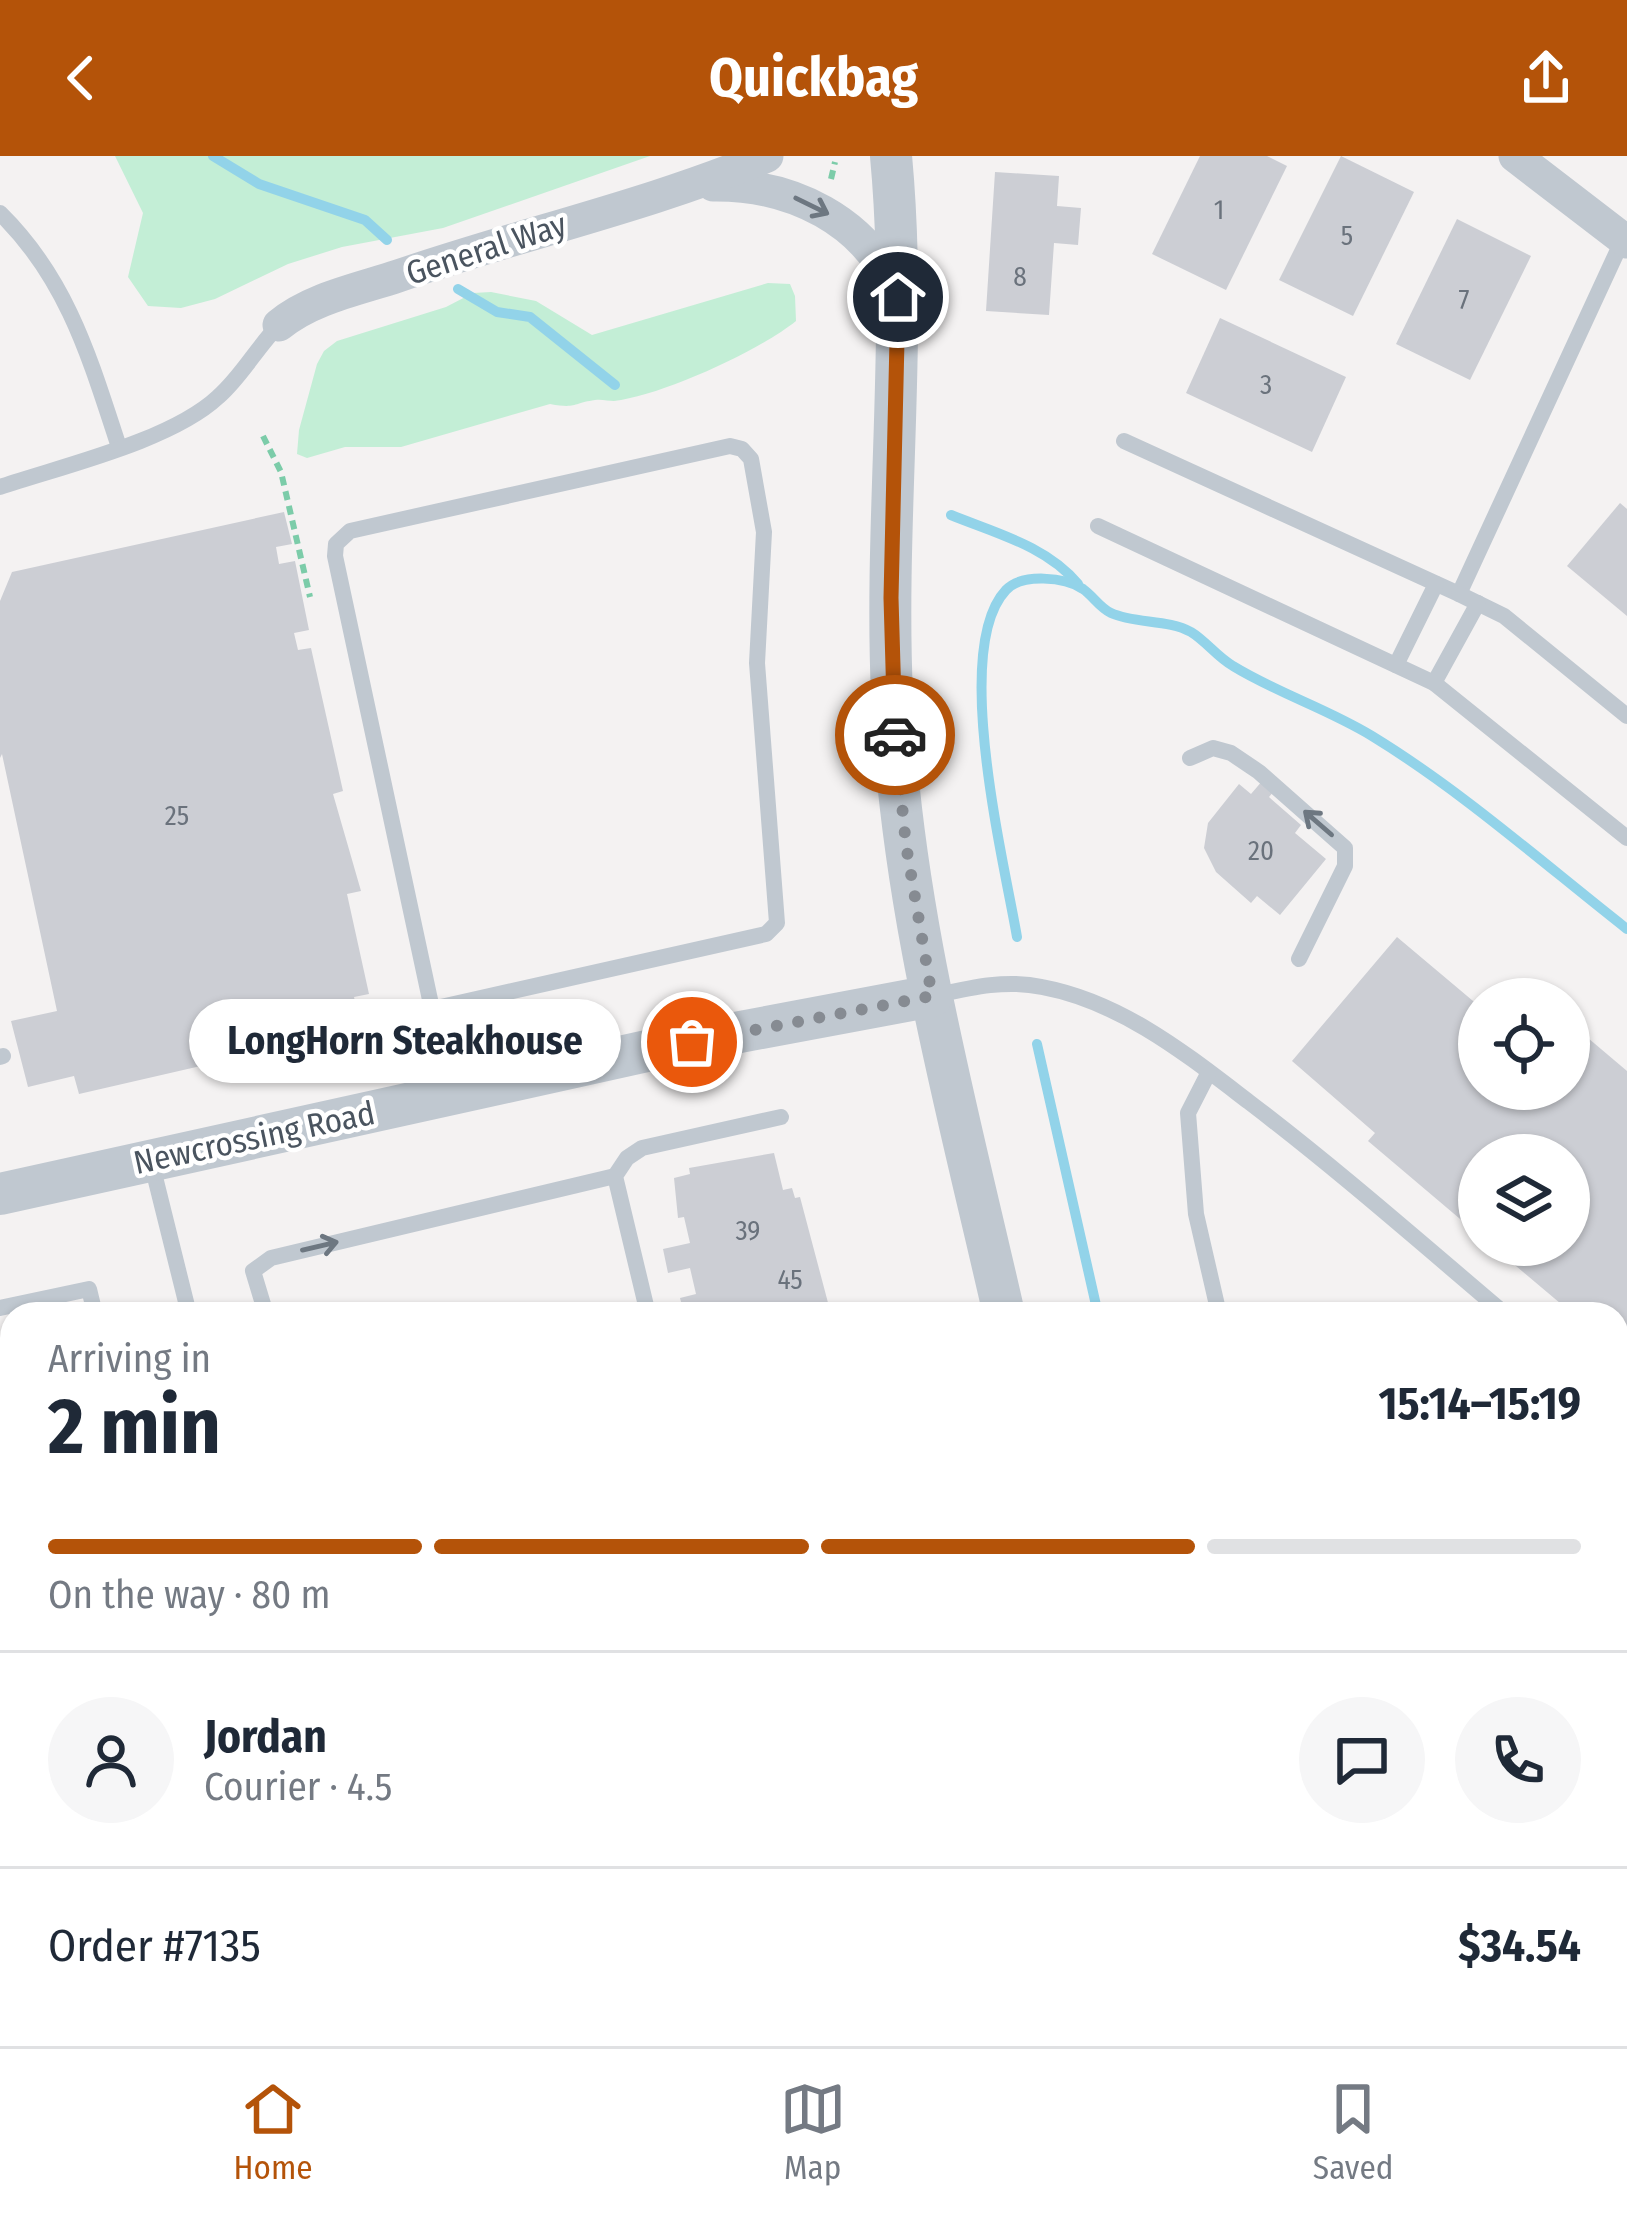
<!DOCTYPE html>
<meta charset="utf-8">
<style>
:root{--surface:#fff;--page:#f6f6f7;--text:#1f2937;--muted:#747a83;--line:#e0e1e3;--accent:#b45309}
body{margin:0;font-family:"Fira Sans Condensed",sans-serif;background:var(--page);color:var(--text);height:100vh;display:flex;flex-direction:column;font-size:45px;white-space:nowrap}
*{box-sizing:border-box;margin:0}
p{font-size:39px;color:var(--muted)}
.icon{flex:none;width:66px;height:66px;fill:none;stroke:currentColor;stroke-width:2;stroke-linecap:round;stroke-linejoin:round}
.map{position:relative;flex:1;overflow:hidden}
.details{position:absolute;left:0px;top:1146px;width:1629px;height:744px;display:flex;flex-direction:column;background:var(--surface);border-radius:36px 36px 0 0;box-shadow:0 3px 9px #0004}
.details>*{flex:none}
.tools{position:absolute;left:1458px;top:822px;display:grid;gap:24px}
.tools a{display:grid;place-items:center;width:132px;height:132px;border-radius:50%;background:var(--surface);box-shadow:0 3px 9px #0004;font-size:60px}
.pin{position:absolute;display:grid;place-items:center;width:102px;height:102px;color:#fff;margin:-51px;border:6px solid #fff;border-radius:50%;box-shadow:0 3px 12px #0007}
.courier{position:absolute;display:grid;place-items:center;width:120px;height:120px;margin:-60px;border:9px solid #b45309;border-radius:50%;background:#fff;color:#222;box-shadow:0 3px 15px #0007}
.bubble{position:absolute;height:84px;border-radius:42px;background:var(--surface);box-shadow:0 3px 9px #0004;font-size:39px;font-weight:700;line-height:84px;text-align:center}
.headline em{font-style:normal;font-weight:700}
.headline div{display:flex;flex-direction:column-reverse}
.headline{display:flex;align-items:center;justify-content:space-between;height:204px;padding:0 48px}
h1{font-size:78px;font-weight:700;line-height:90px}
.bar{display:grid;grid-template-columns:repeat(4,1fr);gap:18px 12px;align-content:center;height:144px;padding:0 48px}
.bar i{height:15px;border-radius:9px;background:var(--line)}
.bar .current{background:var(--accent)}
.bar p{grid-column:span 4}
.line{display:flex;align-items:center;gap:30px;padding:0 48px;border-top:3px solid var(--line)}
.line div{flex:1}
.round{display:grid;place-items:center;flex:none;width:126px;height:126px;border-radius:63px;background:var(--page)}
header{display:flex;justify-content:space-between;align-items:center;height:156px;padding:0 48px;background:var(--accent);color:#fff;font-size:54px;font-weight:700}
.dock{display:flex;justify-content:space-around;align-items:center;height:168px;border-top:3px solid var(--line);background:var(--surface);font-size:33px;color:var(--muted)}
.dock a{display:grid;justify-items:center;gap:6px}
.dock .current{color:var(--accent)}
.map>svg:first-child{display:block}
.green{fill:#c3eed6}
.water{fill:#92d3e9}
.lines{fill:none;stroke-linecap:round;stroke-linejoin:round}
.stream{stroke:#92d3e9;stroke-width:10}
.building{fill:#ccced4}
.path{stroke:#7ccca9;stroke-width:6;stroke-dasharray:9 6;stroke-linecap:butt}
.service{stroke:#c0c8d0;stroke-width:16}
.minor{stroke:#c0c8d0;stroke-width:33}
.tertiary{stroke:#c0c8d0;stroke-width:42}
.oneway{stroke:#6d7781}
.done{stroke:#868b92;stroke-width:12;stroke-dasharray:0 21.6}
.route{stroke:#b45309;stroke-width:15}
.labels{text-anchor:middle;stroke-width:9;stroke-linejoin:round;paint-order:stroke}
.number-label{font-size:27px;fill:#6a727c}
.street-label{font-size:33px;fill:#4a545f;stroke:#fff}
</style>
<header><svg class="icon" aria-label="back" viewBox="0 0 24 24"><path d="M15 5l-7 7 7 7"/></svg>Quickbag<svg class="icon" aria-label="share" viewBox="0 0 24 24"><path d="M12 15V3M7 8l5-5 5 5M5 13v7h14v-7"/></svg></header>
<div class="map">
<svg width="1627" height="1890" viewBox="0 0 1627 1890">
<rect width="100%" height="100%" fill="#f4f2f2"/>
<g class="green">
<path d="M115 0H650L443 72 342 91 288 108 215 143 181 152 148 150 128 121 143 57Z"/>
<path d="M768 127 790 128 795 140 796 165C759 195 661 240 614 245 608 245 602 243 595 244 573 247 577 253 550 248L401 291H345L307 302 297 298 299 274 317 208 324 195 337 185 446 151 473 137 491 136 536 145 592 179Z"/>
</g>
<path class="water" d="M741 1878H984L979 1890H775Z"/>
<g class="lines">
<g class="stream">
<path d="M213 0 259 28 365 64 387 84"/>
<path d="M458 133 497 156 530 161 615 229"/>
<path d="M951 359C995 377 1047 390 1078 428"/>
<path d="M1017 781C1004 705 951 492 1006 434 1022 417 1065 421 1083 433 1093 440 1100 452 1111 457 1135 468 1168 463 1191 476 1206 485 1217 501 1233 510 1277 537 1328 553 1372 580 1462 635 1544 708 1627 773"/>
<path d="M1037 888 1098 1158"/>
<path d="M1266 1890 1267 1878"/>
</g>
</g>
<g class="building">
<path d="M1200 0H1267L1287 10 1226 134 1152 98Z"/>
<path d="M1341 0 1414 36 1353 160 1279 124Z"/>
<path d="M995 16 1059 20 1057 50 1081 52 1078 89 1054 87 1049 159 986 155Z"/>
<path d="M1457 63 1531 100 1470 224 1396 188Z"/>
<path d="M1220 162 1346 221 1312 296 1186 237Z"/>
<path d="M1620 347 1627 353V460L1567 410Z"/>
<path d="M284 356 292 388 276 391 279 408 295 405 309 474 294 477 298 494 311 492 343 635 333 638 361 735 347 738 369 838 354 841 362 873 79 938 74 920 28 931 11 865 57 855 2 598 0 602V445L12 416Z"/>
<path d="M1263 624 1275 634 1269 641 1301 669 1295 677 1326 703 1280 759 1257 740 1251 747 1216 716 1204 692 1208 667 1239 628 1251 638Z"/>
<path d="M1397 781 1479 850V933H1569V897L1572 900 1588 882 1627 915V1281L1617 1247V1158H1573L1491 1089H1569V999H1479V1079L1368 985 1375 977 1292 905Z"/>
<path d="M774 997 783 1034 792 1032 795 1042 800 1041 831 1158H684L680 1142 696 1138 690 1112 668 1117 663 1093 690 1087 684 1061 678 1062 674 1022 690 1018 689 1012Z"/>
<path d="M12 1386V1516L0 1518V1387Z"/>
</g>
<g class="lines">
<g class="path">
<path d="M831 23 835 6"/>
<path d="M263 280 281 316 310 441"/>
</g>
<g class="service">
<path d="M0 57C68 124 90 203 119 291"/>
<path d="M1124 285 1459 438 1623 83"/>
<path d="M730 290 742 293 751 303 764 376 757 507 777 767 766 778 432 853 335 400 336 388 350 375Z"/>
<path d="M0 331C62 310 171 285 218 241 242 220 257 191 279 169"/>
<path d="M1098 370 1434 527 1627 682"/>
<path d="M1459 438 1504 460 1627 560"/>
<path d="M1396 509 1436 428"/>
<path d="M1434 527 1478 447"/>
<path d="M1190 602 1213 592 1231 597 1259 616 1345 692V710L1299 803"/>
<path d="M933 840C969 832 1005 823 1042 831 1122 846 1186 898 1249 946 1337 1013 1420 1086 1505 1158"/>
<path d="M0 901 3 900"/>
<path d="M1209 916 1188 957 1196 1058 1219 1158"/>
<path d="M151 1005 189 1158"/>
<path d="M0 1152 89 1133 95 1158"/>
<path d="M266 1158 253 1115 271 1102 615 1020"/>
<path d="M648 1158 615 1020 627 1002 642 992 781 961"/>
<path d="M0 1328 12 1325"/>
<path d="M1617 1437 1627 1474"/>
<path d="M1617 1537 1627 1535"/>
<path d="M0 1600 12 1598"/>
<path d="M1617 1663 1627 1660"/>
<path d="M248 1878 297 1889 387 1878"/>
<path d="M105 1890 174 1878"/>
</g>
<g class="minor">
<path d="M1515 0 1627 86"/>
<path d="M713 29C792 28 866 64 898 139"/>
<path d="M279 169C312 142 359 133 398 120 520 78 648 50 767 0"/>
</g>
<g class="tertiary">
<path d="M891 0C908 180 884 359 892 539 900 748 958 955 1004 1158"/>
<path d="M0 1038 692 885 932 840"/>
<path d="M1168 1878 1171 1890"/>
</g>
</g>
<defs><path id="oneway-shaft" d="M-6 0H5M1.5-3L5.5 0L1.5 3" fill="none" stroke-width="1.6" stroke-linecap="round" stroke-linejoin="round" transform="scale(3)"/></defs>
<g class="oneway">
<use href="#oneway-shaft" transform="translate(812 50) rotate(26)"/>
<use href="#oneway-shaft" transform="translate(1318 667) rotate(-139)"/>
<use href="#oneway-shaft" transform="translate(320 1090) rotate(-13)"/>
</g>
<g class="lines">
<path class="done" d="M692 886 932 840 906 689 895 579"/>
<path class="route" d="M895 579 891 442 898 141"/>
</g>
<g class="labels">
<g class="number-label">
<text x="1219" y="63">1</text>
<text x="1347" y="89">5</text>
<text x="1020" y="130">8</text>
<text x="1464" y="153">7</text>
<text x="1266" y="238">3</text>
<text x="177" y="669">25</text>
<text x="1261" y="704">20</text>
<text x="748" y="1084">39</text>
<text x="790" y="1133">45</text>
</g>
<g class="street-label">
<text transform="translate(486 92) rotate(-18)" y="12">General Way</text>
<text transform="translate(254 981) rotate(-12)" y="12">Newcrossing Road</text>
</g>
</g>
</svg>
<div class="tools">
<a><svg class="icon" aria-label="locate" viewBox="0 0 24 24"><circle cx="12" cy="12" r="6"/><path d="M12 2v4M12 18v4M2 12h4M18 12h4"/></svg></a>
<a><svg class="icon" aria-label="layers" viewBox="0 0 24 24"><path d="M12 4l9 5-9 5-9-5zM3 14l9 5 9-5"/></svg></a>
</div>
<div class="pin" style="left:692px;top:886px;background:#ea580c"><svg class="icon" aria-label="bag" viewBox="0 0 24 24"><path d="M5 8h14l-1 12H6zM9 8a3 3 0 0 1 6 0"/></svg></div>
<div class="pin" style="left:898px;top:141px;background:#1f2937"><svg class="icon" aria-label="home" viewBox="0 0 24 24"><path d="M3 11l9-7 9 7M6 9v11h12V9"/></svg></div>
<div class="courier" style="left:895px;top:579px"><svg class="icon" aria-label="car" viewBox="0 0 24 24"><path d="M5 17H2v-5l4-1 3-4h7l3 4 3 1v5h-3M9 17h6M6 11h13"/><circle cx="7" cy="17" r="2"/><circle cx="17" cy="17" r="2"/></svg></div>
<div class="bubble" style="left:189px;top:843px;width:432px">LongHorn Steakhouse</div>
<section class="details">
<div class="headline"><div><h1>2 min</h1><p>Arriving in</p></div><em>15:14–15:19</em></div>
<div class="bar"><i class="current"></i><i class="current"></i><i class="current"></i><i></i><p>On the way · 80 m</p></div>
<div class="line" style="height:216px"><a class="round"><svg class="icon" aria-label="person" viewBox="0 0 24 24"><circle cx="12" cy="8" r="4"/><path d="M4 21q1-7 8-7t8 7"/></svg></a><div><b>Jordan</b><p>Courier · 4.5</p></div><a class="round"><svg class="icon" aria-label="chat" viewBox="0 0 24 24"><path d="M4 5h16v11H9l-5 4z"/></svg></a><a class="round"><svg class="icon" aria-label="phone" viewBox="0 0 24 24"><path d="M5 4h4l2 5-3 2q2 4 5 5l2-3 5 2v4C11 20 4 13 5 4z"/></svg></a></div>
<div class="line" style="height:156px"><div>Order #7135</div><b>$34.54</b></div>
</section>
</div>
<nav class="dock">
<a class="current"><svg class="icon" aria-label="home" viewBox="0 0 24 24"><path d="M3 11l9-7 9 7M6 9v11h12V9"/></svg>Home</a>
<a><svg class="icon" aria-label="map" viewBox="0 0 24 24"><path d="M3 6l6-2 6 2 6-2v14l-6 2-6-2-6 2zM9 4v14M15 6v14"/></svg>Map</a>
<a><svg class="icon" aria-label="saved" viewBox="0 0 24 24"><path d="M7 4h10v16l-5-4-5 4z"/></svg>Saved</a>
</nav>
